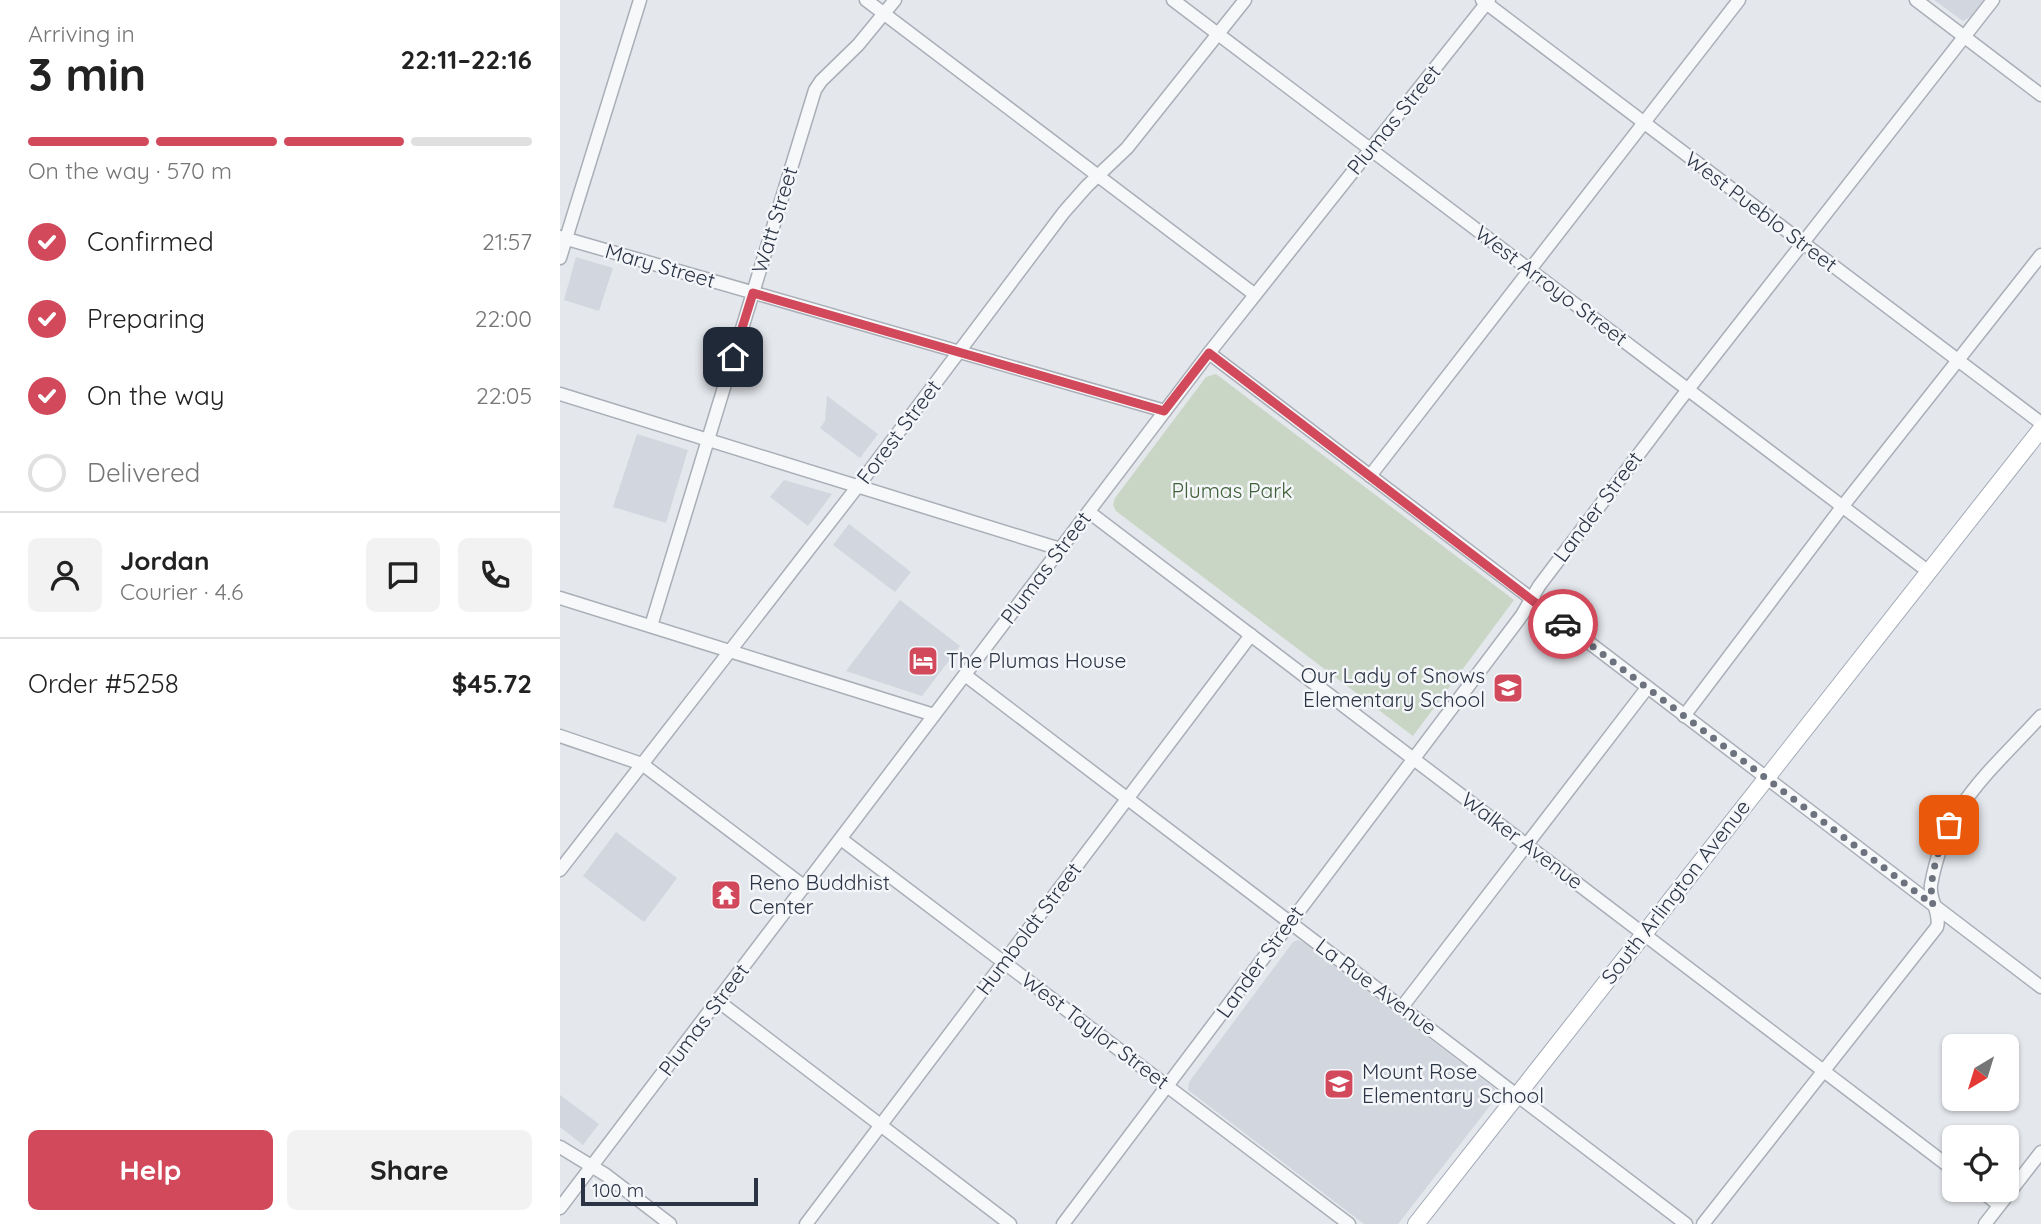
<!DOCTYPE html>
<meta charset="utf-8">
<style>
:root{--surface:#fff;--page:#f2f2f2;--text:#222;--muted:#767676;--line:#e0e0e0;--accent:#d1495b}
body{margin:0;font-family:Quicksand,sans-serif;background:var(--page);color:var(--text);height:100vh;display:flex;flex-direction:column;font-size:26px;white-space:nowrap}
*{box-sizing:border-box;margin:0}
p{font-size:23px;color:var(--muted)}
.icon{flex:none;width:38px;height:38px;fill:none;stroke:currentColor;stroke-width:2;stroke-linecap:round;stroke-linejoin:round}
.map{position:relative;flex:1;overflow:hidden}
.drawer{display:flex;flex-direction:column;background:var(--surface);width:560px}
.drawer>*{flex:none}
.needle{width:46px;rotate:218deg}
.fabs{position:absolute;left:1382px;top:1034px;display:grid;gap:14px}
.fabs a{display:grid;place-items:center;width:77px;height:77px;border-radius:10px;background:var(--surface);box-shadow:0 2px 5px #0004;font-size:35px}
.scale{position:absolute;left:21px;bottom:18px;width:177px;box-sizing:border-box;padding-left:7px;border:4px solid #2b3445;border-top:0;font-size:19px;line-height:24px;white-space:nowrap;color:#2b3445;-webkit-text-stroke:5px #f4f6f9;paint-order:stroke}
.pin{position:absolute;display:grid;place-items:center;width:60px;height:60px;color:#fff;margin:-30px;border-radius:14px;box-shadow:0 4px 10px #0006}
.courier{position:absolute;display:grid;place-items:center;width:70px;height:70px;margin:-35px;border:5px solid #d1495b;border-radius:50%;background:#fff;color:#222;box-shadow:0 2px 9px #0007}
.head em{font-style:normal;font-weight:700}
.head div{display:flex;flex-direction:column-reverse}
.head{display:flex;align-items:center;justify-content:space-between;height:119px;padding:0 28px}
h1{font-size:46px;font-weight:700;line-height:52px}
.bar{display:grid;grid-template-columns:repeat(4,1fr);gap:10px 7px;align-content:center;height:84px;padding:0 28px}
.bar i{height:9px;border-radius:5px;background:var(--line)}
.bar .selected{background:var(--accent)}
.bar p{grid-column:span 4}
.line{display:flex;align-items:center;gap:18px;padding:0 28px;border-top:2px solid var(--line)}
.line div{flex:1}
.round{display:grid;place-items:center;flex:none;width:74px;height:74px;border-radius:10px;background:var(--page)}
ol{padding:0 28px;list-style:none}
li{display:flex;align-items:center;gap:21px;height:77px}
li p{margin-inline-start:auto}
li .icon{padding:7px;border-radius:50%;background:var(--accent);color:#fff;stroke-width:4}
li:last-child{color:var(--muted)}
li i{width:38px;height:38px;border:4px solid var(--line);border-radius:50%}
.primary-button{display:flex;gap:14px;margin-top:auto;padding:14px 28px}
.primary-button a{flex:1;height:80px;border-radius:10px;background:var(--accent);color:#fff;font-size:28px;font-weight:700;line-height:80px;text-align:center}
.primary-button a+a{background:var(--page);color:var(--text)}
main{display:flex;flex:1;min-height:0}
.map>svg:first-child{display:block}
.built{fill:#d2d6de}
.green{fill:#c9d6c5}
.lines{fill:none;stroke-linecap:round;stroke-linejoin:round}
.minor-casing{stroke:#a9aeb7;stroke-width:15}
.major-casing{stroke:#a3abb8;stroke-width:18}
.minor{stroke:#f7f8fa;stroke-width:12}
.major{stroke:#fff;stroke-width:16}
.done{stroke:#6c737f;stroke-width:7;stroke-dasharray:0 12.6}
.route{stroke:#d1495b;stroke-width:9}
.labels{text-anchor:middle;stroke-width:5;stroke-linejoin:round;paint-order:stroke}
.street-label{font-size:21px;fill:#2b3445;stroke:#f4f6f9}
.park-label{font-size:21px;fill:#3f6138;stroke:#f4f6f9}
.poi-label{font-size:21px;fill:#2b3445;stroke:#f4f6f9;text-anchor:start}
</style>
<main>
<section class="drawer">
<div class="head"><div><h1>3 min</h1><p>Arriving in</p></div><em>22:11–22:16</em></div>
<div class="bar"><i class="selected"></i><i class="selected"></i><i class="selected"></i><i></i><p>On the way · 570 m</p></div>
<ol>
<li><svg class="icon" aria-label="check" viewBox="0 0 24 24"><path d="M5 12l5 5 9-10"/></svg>Confirmed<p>21:57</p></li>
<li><svg class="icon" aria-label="check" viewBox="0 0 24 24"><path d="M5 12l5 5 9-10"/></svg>Preparing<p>22:00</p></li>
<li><svg class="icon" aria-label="check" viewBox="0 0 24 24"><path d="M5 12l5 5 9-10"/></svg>On the way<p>22:05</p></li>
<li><i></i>Delivered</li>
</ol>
<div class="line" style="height:126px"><a class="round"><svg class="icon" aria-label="person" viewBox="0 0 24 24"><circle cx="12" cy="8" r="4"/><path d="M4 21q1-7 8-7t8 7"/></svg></a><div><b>Jordan</b><p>Courier · 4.6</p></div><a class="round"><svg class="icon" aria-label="chat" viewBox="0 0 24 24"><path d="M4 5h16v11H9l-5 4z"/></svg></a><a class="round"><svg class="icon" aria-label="phone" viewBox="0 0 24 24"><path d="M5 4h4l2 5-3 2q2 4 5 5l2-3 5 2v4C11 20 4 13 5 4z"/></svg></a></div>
<div class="line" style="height:91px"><div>Order #5258</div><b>$45.72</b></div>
<div class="primary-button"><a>Help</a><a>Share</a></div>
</section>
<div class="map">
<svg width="1481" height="1224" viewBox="0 0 1481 1224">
<rect width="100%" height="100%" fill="#e4e7ec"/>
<g class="built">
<path d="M1374 0H1423L1410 17 1403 21Z"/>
<path d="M16 257 53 268 39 311 4 300Z"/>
<path d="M267 396 318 434 300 458 260 428 265 421Z"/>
<path d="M77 434 128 450 106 523 53 507Z"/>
<path d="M224 480 272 494 248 526 210 497Z"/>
<path d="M289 524 351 572 335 592 273 545Z"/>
<path d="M340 600 400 646 362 696 286 671Z"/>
<path d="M56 832 117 878 84 922 23 876Z"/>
<path d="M738 940 744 943 934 1088 937 1092 936 1098 838 1224H804L628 1090 629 1082 733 942Z"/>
<path d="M0 1095 39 1124 23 1145 0 1127Z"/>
</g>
<path class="green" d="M656 374 954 600 853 736 556 511 553 505 555 498 646 377Z"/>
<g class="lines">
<g class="minor-casing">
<g id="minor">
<path d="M306 0 694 294"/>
<path d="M613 0 1369 572"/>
<path d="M922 0 1481 423"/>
<path d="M1356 0 1481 95"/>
<path d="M0 237 605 411"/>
<path d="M0 258 80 0"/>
<path d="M649 353 1481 987"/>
<path d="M0 394 500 549"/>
<path d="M810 476 1179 0"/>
<path d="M529 512 1395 1171"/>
<path d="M0 598 374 715"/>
<path d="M91 626 255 90 261 81 298 45 335 0"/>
<path d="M405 675 1126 1224"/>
<path d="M1124 716 1282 507 1481 255"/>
<path d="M0 736 82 764 245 887"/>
<path d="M281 839 789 1224"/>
<path d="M0 870 298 486 504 212 527 186 567 148 685 0"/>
<path d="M158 1001 450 1224"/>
<path d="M842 1007 1087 688"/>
<path d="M0 1147 46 1175 110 1224"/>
<path d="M1420 1190 1439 1205"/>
<path d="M0 1208 649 353 929 0"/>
<path d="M246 1224 691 635"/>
<path d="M503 1224 962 615 979 586 1119 401 1433 0"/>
<path d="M1143 1224 1377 927C1381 913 1369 900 1371 885 1385 805 1429 773 1481 716"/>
<path d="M1425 1224 1481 1152"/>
</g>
</g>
<g class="major-casing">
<path id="major" d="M856 1224 1481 429"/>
</g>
<use href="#minor" class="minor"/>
<use href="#major" class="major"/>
</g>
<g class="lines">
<path class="done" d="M1003 624 1373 905C1367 881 1379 848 1389 825"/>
<path class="route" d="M173 357 193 293 604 411 649 353 1003 624"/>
</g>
<defs>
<g id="hotel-square" transform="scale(1.575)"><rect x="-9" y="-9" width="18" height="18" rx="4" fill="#d1495b" stroke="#f4f6f9"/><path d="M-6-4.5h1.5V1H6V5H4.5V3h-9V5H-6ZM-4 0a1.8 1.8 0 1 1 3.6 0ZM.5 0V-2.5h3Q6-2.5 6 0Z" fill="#fff"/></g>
<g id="school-square" transform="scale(1.575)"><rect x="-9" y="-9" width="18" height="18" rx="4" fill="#d1495b" stroke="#f4f6f9"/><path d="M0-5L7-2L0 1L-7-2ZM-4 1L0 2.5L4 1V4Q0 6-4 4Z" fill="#fff"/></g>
<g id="temple-square" transform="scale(1.575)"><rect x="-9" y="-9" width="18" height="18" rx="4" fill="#d1495b" stroke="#f4f6f9"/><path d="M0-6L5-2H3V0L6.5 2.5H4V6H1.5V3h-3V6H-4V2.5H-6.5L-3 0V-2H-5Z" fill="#fff"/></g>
</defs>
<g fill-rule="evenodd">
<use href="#hotel-square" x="363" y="661"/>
<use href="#school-square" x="948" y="688"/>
<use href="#temple-square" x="166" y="895"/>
<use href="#school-square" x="779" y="1084"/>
</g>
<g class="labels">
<g class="street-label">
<text transform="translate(834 120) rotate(-51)" y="7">Plumas Street</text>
<text transform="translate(1201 212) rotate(37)" y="7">West Pueblo Street</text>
<text transform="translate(215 220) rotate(-73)" y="7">Watt Street</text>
<text transform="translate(100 266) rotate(16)" y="7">Mary Street</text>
<text transform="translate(991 286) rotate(37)" y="7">West Arroyo Street</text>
<text transform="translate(339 432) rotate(-53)" y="7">Forest Street</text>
<text transform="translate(1038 507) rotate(-53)" y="7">Lander Street</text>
<text transform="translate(486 568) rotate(-53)" y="7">Plumas Street</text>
<text transform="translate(962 841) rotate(37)" y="7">Walker Avenue</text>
<text transform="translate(1116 892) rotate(-52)" y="7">South Arlington Avenue</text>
<text transform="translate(469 929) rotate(-53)" y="7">Humboldt Street</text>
<text transform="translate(700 962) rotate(-54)" y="7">Lander Street</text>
<text transform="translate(816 987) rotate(37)" y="7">La Rue Avenue</text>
<text transform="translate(144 1020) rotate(-53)" y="7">Plumas Street</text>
<text transform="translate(535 1031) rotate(37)" y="7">West Taylor Street</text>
</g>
<g class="park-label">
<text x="672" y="498">Plumas Park</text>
</g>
<g class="poi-label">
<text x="386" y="668">The Plumas House</text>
<text x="925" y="683" text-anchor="end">Our Lady of Snows<tspan x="925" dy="24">Elementary School</tspan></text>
<text x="189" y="890">Reno Buddhist<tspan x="189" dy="24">Center</tspan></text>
<text x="802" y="1079">Mount Rose<tspan x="802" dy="24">Elementary School</tspan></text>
</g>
</g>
</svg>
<div class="fabs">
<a><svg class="needle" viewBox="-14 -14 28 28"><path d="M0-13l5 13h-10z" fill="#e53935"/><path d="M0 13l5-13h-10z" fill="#767676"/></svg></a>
<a><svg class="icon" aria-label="locate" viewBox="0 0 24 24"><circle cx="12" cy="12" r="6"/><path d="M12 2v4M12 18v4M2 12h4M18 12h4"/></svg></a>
</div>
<div class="scale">100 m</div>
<div class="pin" style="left:1389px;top:825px;background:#ea580c"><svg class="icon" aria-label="bag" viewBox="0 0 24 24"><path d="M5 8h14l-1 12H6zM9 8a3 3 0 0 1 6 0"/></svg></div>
<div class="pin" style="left:173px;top:357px;background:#1f2937"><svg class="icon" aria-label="home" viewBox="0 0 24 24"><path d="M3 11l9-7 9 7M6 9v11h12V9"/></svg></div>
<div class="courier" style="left:1003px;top:624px"><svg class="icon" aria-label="car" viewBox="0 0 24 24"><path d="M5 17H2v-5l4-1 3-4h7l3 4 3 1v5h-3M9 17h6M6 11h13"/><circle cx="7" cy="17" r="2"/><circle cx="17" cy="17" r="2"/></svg></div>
</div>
</main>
